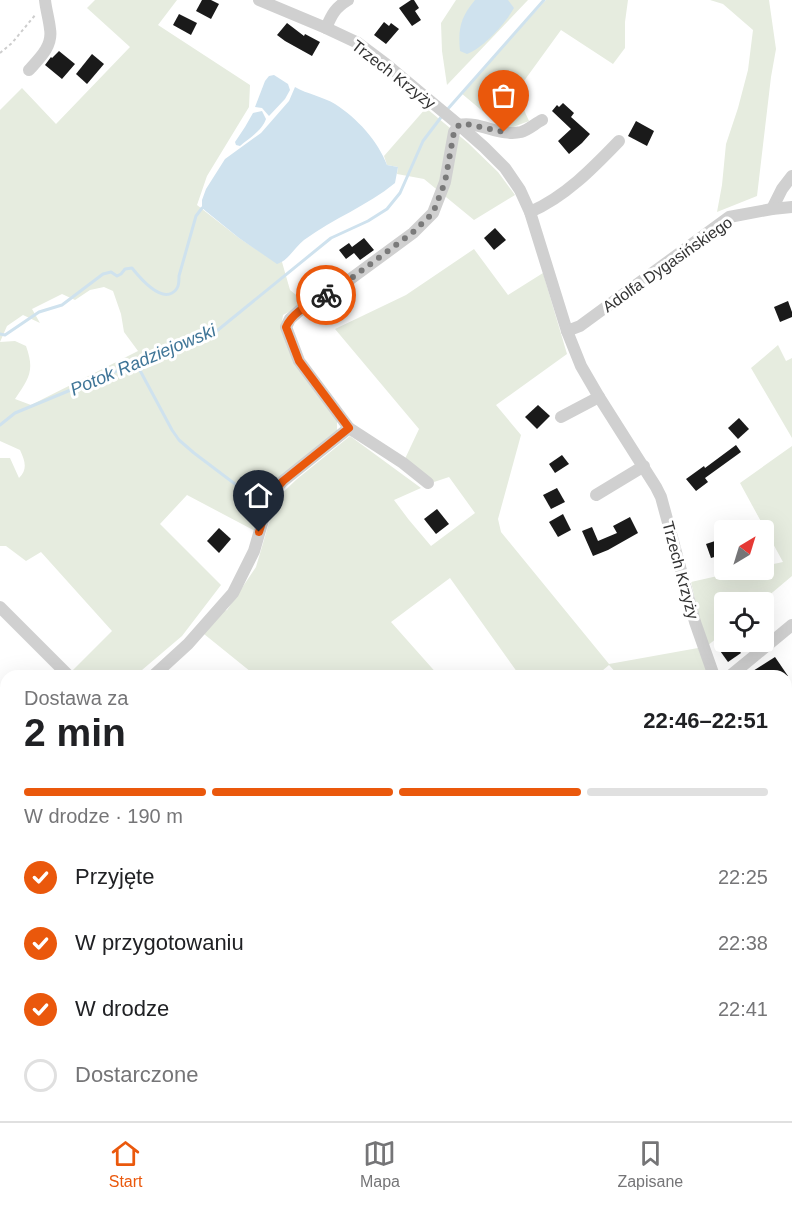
<!DOCTYPE html>
<html lang="pl">
<meta charset="utf-8">
<style>
:root{--surface:#fff;--page:#f6f6f6;--text:#202124;--muted:#757577;--line:#e0e0e0;--accent:#ea580c}
body{margin:0;font-family:Arial,sans-serif;background:var(--page);color:var(--text);height:100vh;display:flex;flex-direction:column;font-size:22px;white-space:nowrap}
*{box-sizing:border-box;margin:0}
p{font-size:20px;color:var(--muted)}
.icon{flex:none;width:33px;height:33px;fill:none;stroke:currentColor;stroke-width:2;stroke-linecap:round;stroke-linejoin:round}
.map{position:relative;flex:1;overflow:hidden}
.details{position:absolute;left:0px;top:670px;width:792px;height:452px;display:flex;flex-direction:column;background:var(--surface);border-radius:18px 18px 0 0;box-shadow:0 6px 24px #0002}
.details>*{flex:none}
.needle{width:39px;rotate:38deg}
.controls{position:absolute;left:714px;top:520px;display:grid;gap:12px}
.controls a{display:grid;place-items:center;width:60px;height:60px;border-radius:6px;background:var(--surface);box-shadow:0 6px 24px #0002;font-size:30px}
.pin{position:absolute;display:grid;place-items:center;width:51px;height:51px;color:#fff;margin:-62px -26px;border-radius:50% 50% 50% 0;rotate:-45deg;box-shadow:0 0 6px #0007}
.pin .icon{rotate:45deg}
.courier{position:absolute;display:grid;place-items:center;width:60px;height:60px;margin:-30px;border:4px solid #ea580c;border-radius:50%;background:#fff;color:#222;box-shadow:0 2px 8px #0007}
.headline em{font-style:normal;font-weight:700}
.headline div{display:flex;flex-direction:column-reverse}
.headline{display:flex;align-items:center;justify-content:space-between;height:102px;padding:0 24px}
h1{font-size:39px;font-weight:700;line-height:45px}
.bar{display:grid;grid-template-columns:repeat(4,1fr);gap:9px 6px;align-content:center;height:72px;padding:0 24px}
.bar i{height:8px;border-radius:4px;background:var(--line)}
.bar .on{background:var(--accent)}
.bar p{grid-column:span 4}
ol{padding:0 24px;list-style:none}
li{display:flex;align-items:center;gap:18px;height:66px}
li p{margin-inline-start:auto}
li .icon{padding:6px;border-radius:50%;background:var(--accent);color:#fff;stroke-width:4}
li:last-child{color:var(--muted)}
li i{width:33px;height:33px;border:3px solid var(--line);border-radius:50%}
.dock{display:flex;justify-content:space-around;align-items:center;height:84px;border-top:2px solid var(--line);background:var(--surface);font-size:16px;color:var(--muted)}
.dock a{display:grid;justify-items:center;gap:3px}
.dock .on{color:var(--accent)}
.map>svg:first-child{display:block}
.green{fill:#e6ecdf;fill-rule:evenodd}
.water{fill:#cfe2ee}
.lines{fill:none;stroke-linecap:round;stroke-linejoin:round}
.stream{stroke:#cfe2ee;stroke-width:3}
.building{fill:#1a1a1a}
.path{stroke:#cdcdcd;stroke-width:2;stroke-dasharray:3 3;stroke-linecap:butt}
.lane{stroke:#d0d0d0;stroke-width:6}
.street{stroke:#d0d0d0;stroke-width:12}
.secondary{stroke:#bdbdbd;stroke-width:18}
.done{stroke:#7a7a7a;stroke-width:6;stroke-dasharray:0 10.8}
.route{stroke:#ea580c;stroke-width:8}
.labels{text-anchor:middle;stroke-width:6;stroke-linejoin:round;paint-order:stroke}
.street-label{font-size:16px;fill:#333;stroke:#fff}
.water-label{font-size:18px;font-style:italic;fill:#3f7597;stroke:#fff}
</style>
<div class="map">
<svg width="792" height="1121" viewBox="0 0 792 1121">
<rect width="100%" height="100%" fill="#fff"/>
<g class="green">
<path d="M95 0H177L158 25 250 85 249 107 207 176 197 205 239 238 277 263 282 262 290 290 306 303 283 315 281 328 337 420V431L273 485 257 532 187 495 160 524 221 585 182 636 142 670 137 676H78L72 671 112 631 41 552 26 561 6 546H0V458H10L19 478C28 469 25 461 20 450L0 441V110L22 88 56 124 130 47 87 8ZM104 287 113 291 121 314 124 332 138 351 31 405 15 399C29 378 35 371 26 346L15 341 0 342 7 326 23 315 40 323 32 309 62 294 75 300 90 290Z"/>
<path d="M456 0H528L447 85 442 51 441 23Z"/>
<path d="M546 0H628L625 22V48L613 64 561 30 516 92 529 121 505 130 461 93Z"/>
<path d="M710 0H769L776 49 771 77 757 196 717 212 722 185 726 144 738 108 748 70 753 30 723 4Z"/>
<path d="M426 108 468 143 498 172 515 195 474 220 424 179 397 174 398 167 387 165 384 156Z"/>
<path d="M474 249 508 295 543 273 567 354 496 405 521 435 498 519 501 532 609 664 698 648 710 676H619L609 665 596 676H520L450 578 391 622 439 676H256L204 634 223 611 227 610 256 567 276 499 297 479 350 436 421 488 394 500 409 520 431 546 475 513 449 477 434 482 403 463 419 429 335 329 406 295Z"/>
<path d="M778 345 786 361 792 358V438L751 368Z"/>
<path d="M792 446V576L760 603H724V632L706 647 691 582 744 570H764V566L783 562 740 483Z"/>
<path d="M792 1019V1119L770 1121 768 1116H786V1020Z"/>
<path d="M285 1116H372L378 1121H282Z"/>
</g>
<g class="water">
<path d="M475 0H508L514 8C505 24 484 47 467 54L460 51C458 29 460 18 475 0Z"/>
<path d="M274 75 288 84 290 90 285 99 269 116 262 108 255 107 265 81 269 76Z"/>
<path d="M295 87C307 94 324 97 335 104 357 118 378 141 387 165L398 167 395 183C367 206 334 218 304 240 295 247 288 261 277 264L239 238 202 208V200L206 189 225 159 261 133 289 101Z"/>
<path d="M262 111 266 119C262 131 249 138 240 146L236 145 235 142 245 127 253 113Z"/>
</g>
<g class="lines">
<g class="stream">
<path d="M446 111 544 0"/>
<path d="M0 334 5 335 39 312 62 305 103 274 111 272 117 276 121 274 125 269 132 268C140 278 159 300 172 293 179 289 179 283 179 276L196 216 202 208"/>
<path d="M136 363 172 430 179 440 194 453 264 506"/>
<path d="M0 425 15 413 136 363 213 334 331 238 368 221 387 209 400 193 423 141 442 116"/>
</g>
</g>
<g class="building">
<path d="M202 0H211L219 4 211 19 196 11Z"/>
<path d="M411 0H414L419 8 415 11 421 20 412 26 399 8Z"/>
<path d="M179 14 197 23 191 35 173 25Z"/>
<path d="M384 22 389 26 391 23 399 29 386 44 374 35Z"/>
<path d="M287 23 304 36 305 34 320 42 312 56 285 41 277 35Z"/>
<path d="M59 51 75 64 62 79 45 65 51 57 52 58Z"/>
<path d="M92 54 104 64 87 84 76 74Z"/>
<path d="M563 103 574 113 571 117 590 134 582 143 569 154 558 141 571 129 552 111 557 105 559 107Z"/>
<path d="M636 121 654 131 647 146 628 136Z"/>
<path d="M495 228 506 240 494 250 484 238Z"/>
<path d="M364 238 374 250 360 260 354 253 346 259 339 250 349 243 352 247Z"/>
<path d="M788 301 792 312V317L780 322 774 307Z"/>
<path d="M538 405 550 416 537 429 525 417Z"/>
<path d="M739 418 749 429 738 439 728 428Z"/>
<path d="M736 445 741 452 705 478 708 482 696 491 686 479 704 466 705 468Z"/>
<path d="M562 455 569 464 555 473 549 464Z"/>
<path d="M557 488 565 502 551 509 543 495Z"/>
<path d="M437 509 449 524 436 534 424 519Z"/>
<path d="M563 514 571 530 558 537 549 522Z"/>
<path d="M630 517 638 533 608 550 593 556 582 531 592 527 598 541 617 533 613 526Z"/>
<path d="M219 528 231 539 219 553 207 541Z"/>
<path d="M721 539 724 554 711 558 706 544Z"/>
<path d="M727 642H733L741 653 728 662 718 648Z"/>
<path d="M775 657 788 676H745Z"/>
</g>
<g class="lines">
<g class="path">
<path d="M0 53 12 43 36 14"/>
<path d="M204 1116 206 1121"/>
</g>
<path class="lane" d="M786 695 792 691"/>
<g class="street">
<path d="M259 0 326 28 358 43 386 64 459 125 484 147 505 168 520 190 530 212 567 331 581 366 599 397 656 487 661 497 695 622 714 676"/>
<path d="M326 28C332 14 335 8 348 0"/>
<path d="M29 70C40 58 53 46 50 29 49 19 46 10 45 0"/>
<path d="M772 209 782 189 792 176"/>
<path d="M530 212C565 197 593 168 619 141"/>
<path d="M567 331 580 326 729 217 772 209 792 207"/>
<path d="M561 417 599 397"/>
<path d="M349 428 403 463 428 483"/>
<path d="M596 495 644 466"/>
<path d="M0 607 69 676"/>
<path d="M153 676 188 644 233 593 254 551 265 513 273 492 283 481 349 428 299 361 286 327 290 319 299 311 345 283 413 233 433 213 445 182 454 132 459 125C480 121 500 137 521 132 528 130 536 123 542 120"/>
<path d="M730 676 792 625"/>
<path d="M786 790 792 785"/>
<path d="M786 889 792 916"/>
<path d="M251 1121 266 1116"/>
</g>
<g class="secondary">
<path d="M0 1102 6 1107"/>
<path d="M18 1116 25 1121"/>
</g>
</g>
<g class="lines">
<path class="done" d="M326 295 345 283 412 233 433 213 445 182 454 132 459 125 466 124 504 132"/>
<path class="route" d="M259 532 268 503 273 492 283 481 349 428 299 361 286 327C293 311 311 304 326 295"/>
</g>
<g class="labels">
<g class="street-label">
<text transform="translate(394 74) rotate(38)" y="6">Trzech Krzyży</text>
<text transform="translate(667 264) rotate(-35)" y="6">Adolfa Dygasińskiego</text>
<text transform="translate(681 570) rotate(75)" y="6">Trzech Krzyży</text>
</g>
<g class="water-label">
<text transform="translate(143 360) rotate(-23)" y="6">Potok Radziejowski</text>
</g>
</g>
</svg>
<div class="controls">
<a><svg class="needle" viewBox="-14 -14 28 28"><path d="M0-13l5 13h-10z" fill="#e53935"/><path d="M0 13l5-13h-10z" fill="#757577"/></svg></a>
<a><svg class="icon" aria-label="locate" viewBox="0 0 24 24"><circle cx="12" cy="12" r="6"/><path d="M12 2v4M12 18v4M2 12h4M18 12h4"/></svg></a>
</div>
<div class="pin" style="left:504px;top:132px;background:#ea580c"><svg class="icon" aria-label="bag" viewBox="0 0 24 24"><path d="M5 8h14l-1 12H6zM9 8a3 3 0 0 1 6 0"/></svg></div>
<div class="pin" style="left:259px;top:532px;background:#1f2937"><svg class="icon" aria-label="home" viewBox="0 0 24 24"><path d="M3 11l9-7 9 7M6 9v11h12V9"/></svg></div>
<div class="courier" style="left:326px;top:295px"><svg class="icon" aria-label="bike" viewBox="0 0 24 24"><circle cx="6" cy="16" r="4"/><circle cx="18" cy="16" r="4"/><path d="M6 16l4-8h5l3 8M10 8l3 8H6M13 5h3"/></svg></div>
<section class="details">
<div class="headline"><div><h1>2 min</h1><p>Dostawa za</p></div><em>22:46–22:51</em></div>
<div class="bar"><i class="on"></i><i class="on"></i><i class="on"></i><i></i><p>W drodze · 190 m</p></div>
<ol>
<li><svg class="icon" aria-label="check" viewBox="0 0 24 24"><path d="M5 12l5 5 9-10"/></svg>Przyjęte<p>22:25</p></li>
<li><svg class="icon" aria-label="check" viewBox="0 0 24 24"><path d="M5 12l5 5 9-10"/></svg>W przygotowaniu<p>22:38</p></li>
<li><svg class="icon" aria-label="check" viewBox="0 0 24 24"><path d="M5 12l5 5 9-10"/></svg>W drodze<p>22:41</p></li>
<li><i></i>Dostarczone</li>
</ol>
</section>
</div>
<nav class="dock">
<a class="on"><svg class="icon" aria-label="home" viewBox="0 0 24 24"><path d="M3 11l9-7 9 7M6 9v11h12V9"/></svg>Start</a>
<a><svg class="icon" aria-label="map" viewBox="0 0 24 24"><path d="M3 6l6-2 6 2 6-2v14l-6 2-6-2-6 2zM9 4v14M15 6v14"/></svg>Mapa</a>
<a><svg class="icon" aria-label="saved" viewBox="0 0 24 24"><path d="M7 4h10v16l-5-4-5 4z"/></svg>Zapisane</a>
</nav>
